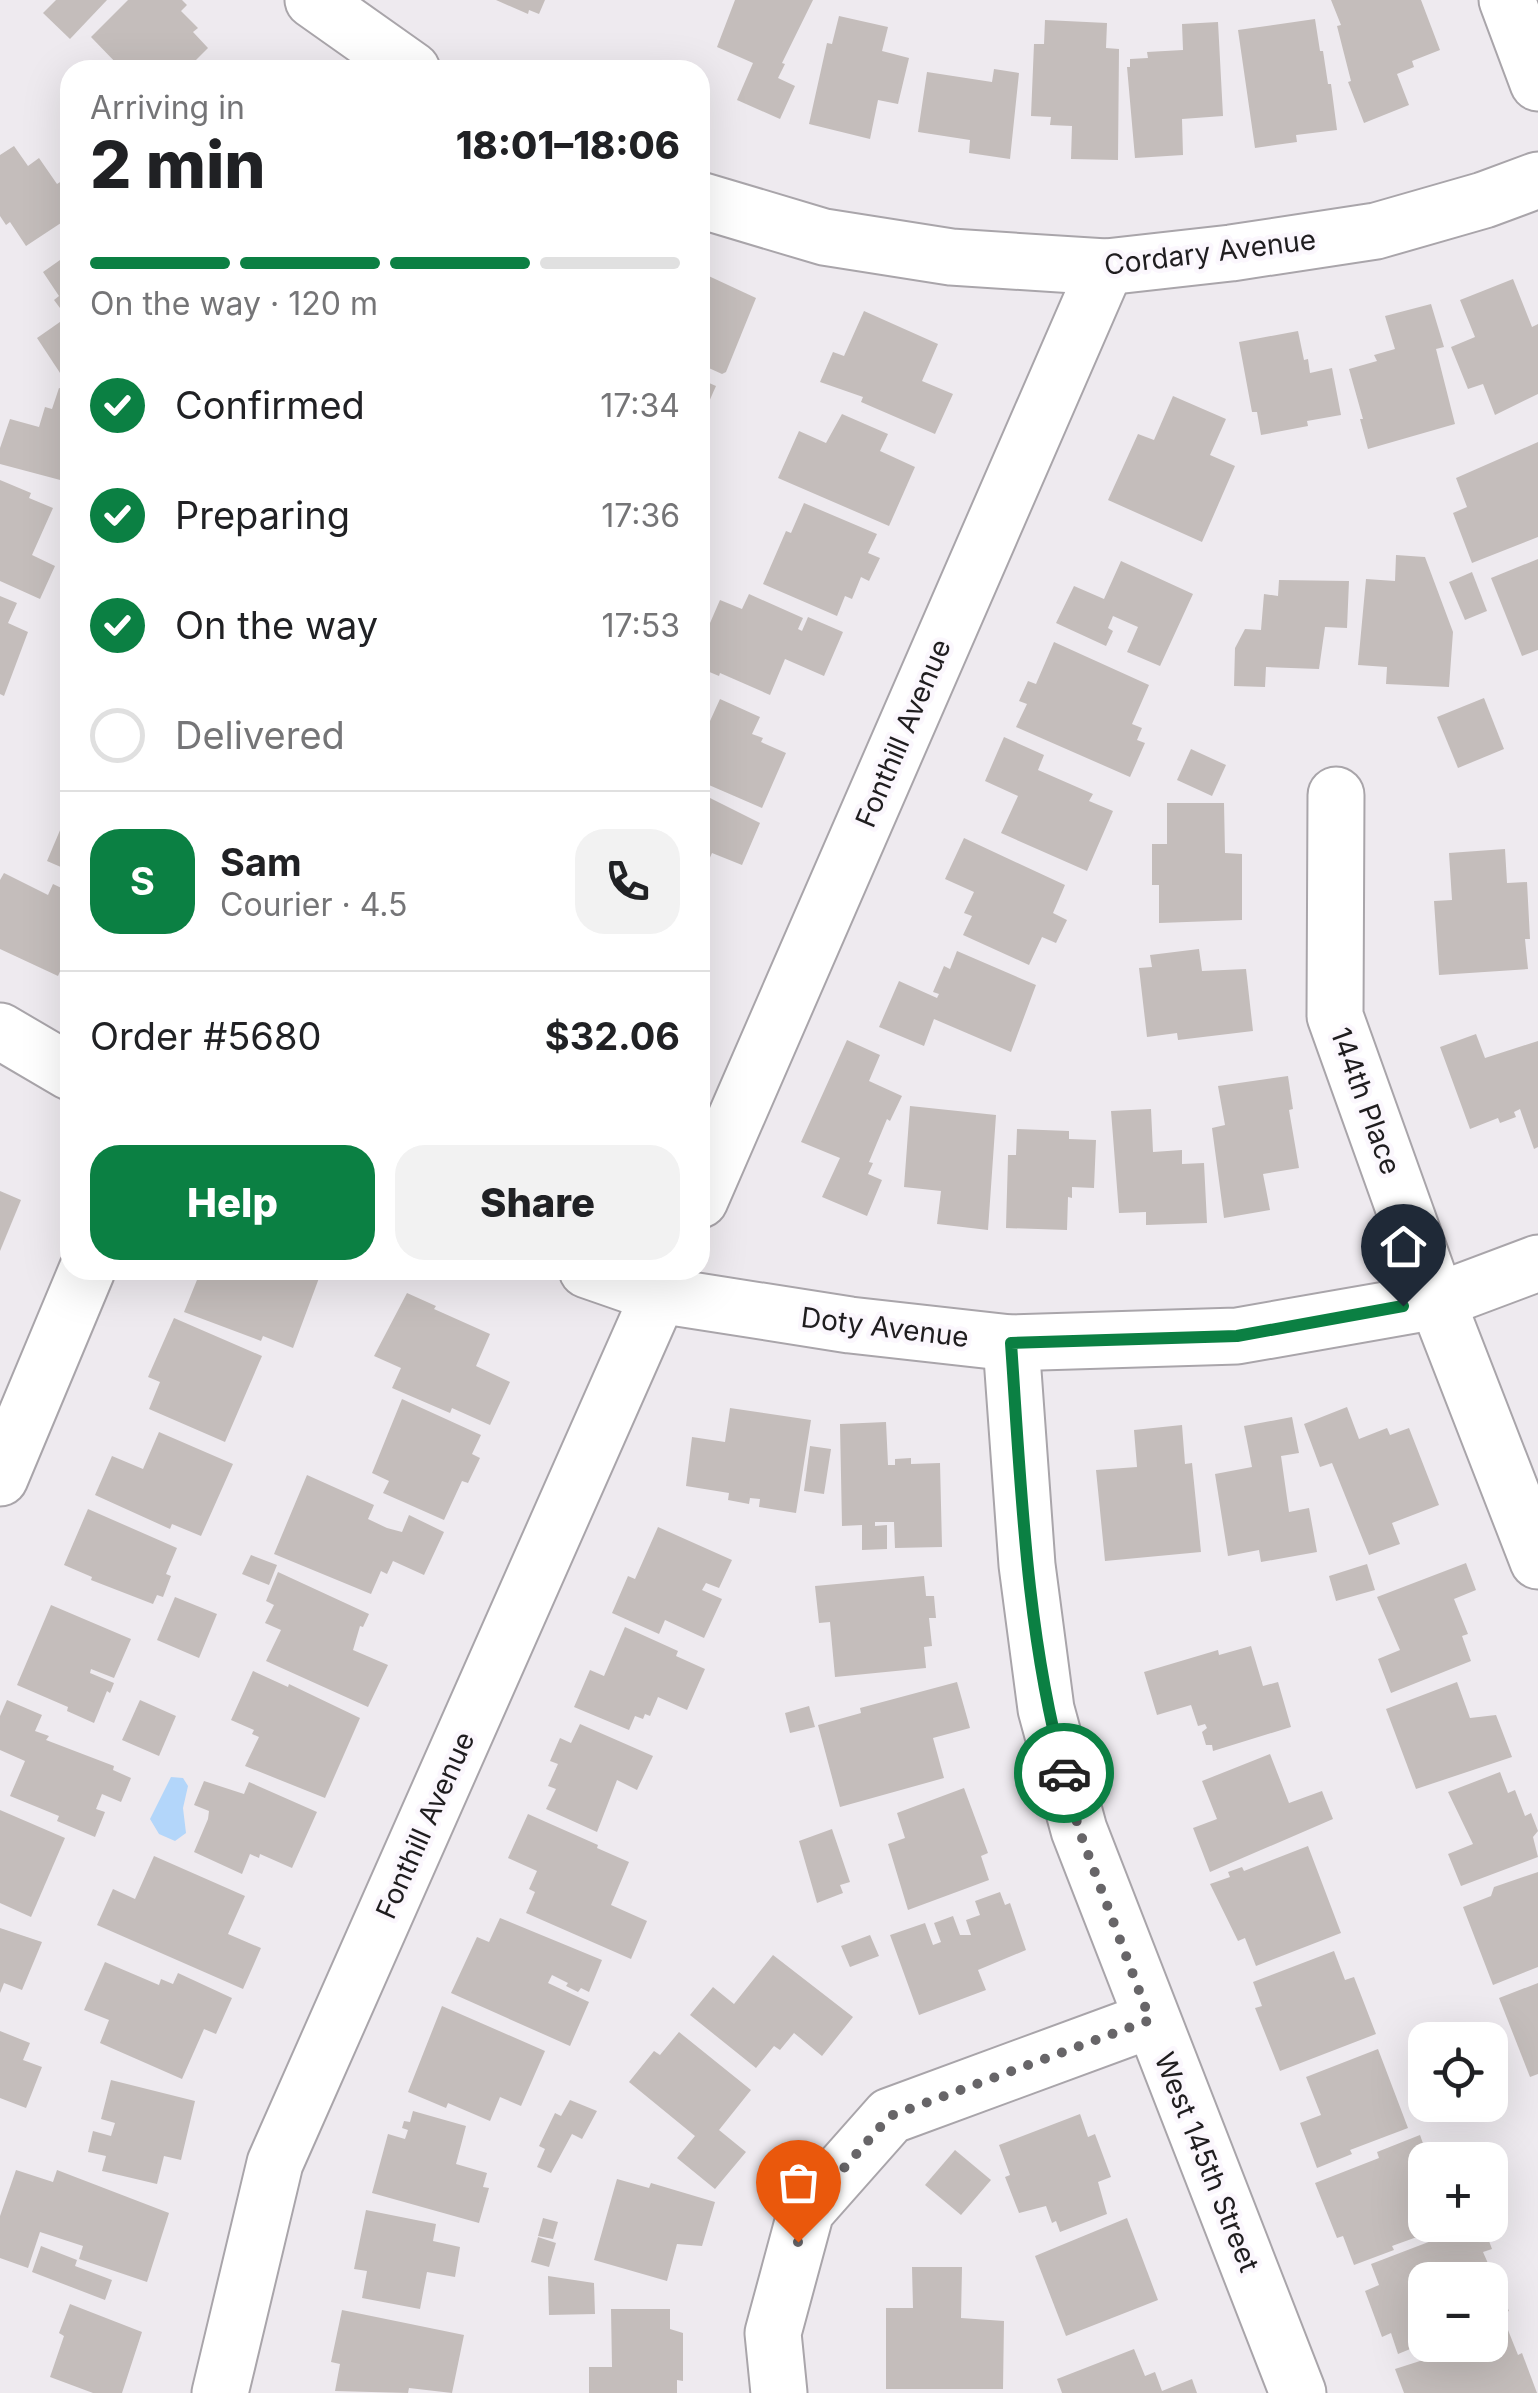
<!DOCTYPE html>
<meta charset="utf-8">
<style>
:root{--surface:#fff;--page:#f2f2f2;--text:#202124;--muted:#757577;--line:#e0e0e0;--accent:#0b8043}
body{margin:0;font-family:Inter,sans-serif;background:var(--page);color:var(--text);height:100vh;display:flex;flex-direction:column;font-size:38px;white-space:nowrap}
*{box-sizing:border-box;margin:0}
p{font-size:32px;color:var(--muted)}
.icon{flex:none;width:55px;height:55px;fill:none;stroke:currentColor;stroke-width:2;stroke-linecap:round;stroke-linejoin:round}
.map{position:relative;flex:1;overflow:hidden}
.drawer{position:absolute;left:60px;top:60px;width:650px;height:1220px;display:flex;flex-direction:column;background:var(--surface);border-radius:30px;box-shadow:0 10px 40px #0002}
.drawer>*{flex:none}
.fabs{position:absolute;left:1408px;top:2022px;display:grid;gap:20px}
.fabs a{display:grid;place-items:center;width:100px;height:100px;border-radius:20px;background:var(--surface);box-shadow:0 10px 40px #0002;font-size:50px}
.pin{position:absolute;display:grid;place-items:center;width:85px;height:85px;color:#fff;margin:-102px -42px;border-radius:50% 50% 50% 0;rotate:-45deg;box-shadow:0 0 10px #0007}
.pin .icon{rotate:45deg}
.courier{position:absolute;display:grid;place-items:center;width:100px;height:100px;margin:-50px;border:8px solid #0b8043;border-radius:50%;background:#fff;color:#222;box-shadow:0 2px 12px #0007}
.headline em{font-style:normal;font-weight:800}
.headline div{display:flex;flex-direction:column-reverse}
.headline{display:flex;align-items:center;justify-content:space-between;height:170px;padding:0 30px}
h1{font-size:65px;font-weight:800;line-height:75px}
.bar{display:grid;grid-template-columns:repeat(4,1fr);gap:15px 10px;align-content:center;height:120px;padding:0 30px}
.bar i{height:12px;border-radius:8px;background:var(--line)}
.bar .selected{background:var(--accent)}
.bar p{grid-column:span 4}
.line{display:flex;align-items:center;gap:25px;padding:0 30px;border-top:2px solid var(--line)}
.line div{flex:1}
.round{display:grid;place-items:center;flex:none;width:105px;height:105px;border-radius:30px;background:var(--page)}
ol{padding:0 30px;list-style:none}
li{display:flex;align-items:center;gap:30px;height:110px}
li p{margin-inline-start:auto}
li .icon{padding:10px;border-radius:50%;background:var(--accent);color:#fff;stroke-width:4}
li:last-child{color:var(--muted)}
li i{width:55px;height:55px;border:5px solid var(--line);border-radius:50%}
.action{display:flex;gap:20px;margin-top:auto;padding:20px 30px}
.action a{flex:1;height:115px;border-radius:30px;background:var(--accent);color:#fff;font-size:40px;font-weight:800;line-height:115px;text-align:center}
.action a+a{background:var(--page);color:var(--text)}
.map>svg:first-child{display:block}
.water{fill:#b3d6fa}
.building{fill:#c4bdbb}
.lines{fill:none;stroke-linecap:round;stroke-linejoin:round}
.minor-casing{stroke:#a9a5aa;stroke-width:59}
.minor{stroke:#fff;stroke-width:55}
.done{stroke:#676568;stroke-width:10;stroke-dasharray:0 18}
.route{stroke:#0b8043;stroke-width:12}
.labels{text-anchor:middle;stroke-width:9;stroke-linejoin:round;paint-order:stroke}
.street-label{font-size:28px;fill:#1f1d1f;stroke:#fbf7fd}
</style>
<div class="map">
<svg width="1538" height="2393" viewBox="0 0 1538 2393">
<rect width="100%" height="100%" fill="#eeeaef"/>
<path class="water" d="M171 1777 183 1778 188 1786 183 1808 186 1833 175 1841 159 1834 150 1819Z"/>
<g class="building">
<path d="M56 0H107L70 39 43 13Z"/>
<path d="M128 0H182L187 5 181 11 198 28 193 32 208 48 186 70H117L120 67 91 37Z"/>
<path d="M496 0H545L539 14 529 10 528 14Z"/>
<path d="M735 0H813L782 63 785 64 778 78 795 86 780 119 737 100 753 63 717 47Z"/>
<path d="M1331 0H1421L1440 50 1412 61 1414 67 1397 74 1409 105 1364 123 1348 82 1351 81 1337 26 1341 25Z"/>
<path d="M839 16 888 27 882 51 909 58 898 104 878 100 870 139 809 124 827 43 832 44Z"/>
<path d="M1315 19 1320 51H1323L1328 84H1331L1337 130 1296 135 1297 142 1255 148 1238 30Z"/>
<path d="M1045 20 1107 23 1106 48 1119 49 1118 160 1071 159 1072 126 1050 125 1051 117 1031 116 1034 44H1044Z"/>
<path d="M1218 22 1223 116 1182 119 1183 155 1135 158 1127 67H1130V59L1148 58 1147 52 1183 50 1182 24Z"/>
<path d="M994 69 1019 73 1010 159 969 153 970 140 918 132 927 72 992 82Z"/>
<path d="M14 146 28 166 39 158 57 184 70 176V217L26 246 10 222 6 225 0 216V155Z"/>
<path d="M70 253V308L63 312 54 300 59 296 43 272Z"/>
<path d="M700 272 756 298 726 372 722 374 700 364Z"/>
<path d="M1513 279 1532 327 1538 324V394L1495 415 1483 384 1468 389 1451 347 1475 337 1460 300Z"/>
<path d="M1431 304 1444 347 1436 349 1455 424 1368 449 1360 419H1363L1349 369 1377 361 1374 355 1395 349 1385 316Z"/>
<path d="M864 311 938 344 922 381 953 394 935 434 861 402 863 397 820 382 833 352 844 356Z"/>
<path d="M70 315V375L64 379 37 338Z"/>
<path d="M1298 331 1304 360 1308 359 1310 373 1332 368 1341 415 1307 421 1308 426 1261 435 1257 412H1252L1239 342Z"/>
<path d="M700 379 716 386 704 413 700 412Z"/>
<path d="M59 388 70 391V464L64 481 0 464V448L10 419 39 427 45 407 52 409Z"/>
<path d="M1173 396 1226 419 1210 455 1235 466 1202 542 1108 500 1138 434 1154 440Z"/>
<path d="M842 414 888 434 880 451 915 467 889 526 778 478 799 431 826 443Z"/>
<path d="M1538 442V537L1472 563 1453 513 1467 507 1456 478Z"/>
<path d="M0 480 31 493 29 498 53 508 32 555 55 566 40 599 0 581Z"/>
<path d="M804 503 877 534 868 553 880 558 869 581 861 577 852 599 845 596 837 616 763 584 786 531 791 533Z"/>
<path d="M1396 555 1425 557 1453 632 1449 687 1386 684 1387 667 1358 665 1366 579 1395 581Z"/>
<path d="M1538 559V650L1522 656 1491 578Z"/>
<path d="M1121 561 1193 594 1160 666 1127 652 1138 627 1113 616 1108 628 1113 631 1106 646 1056 623 1074 586 1104 599Z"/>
<path d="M1472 572 1487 611 1465 620 1449 582Z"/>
<path d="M1279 580 1349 581 1347 628 1325 627 1319 669 1266 667 1265 687 1234 686 1235 648 1245 629 1261 630 1264 594 1278 596Z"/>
<path d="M749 594 803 618 798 629 802 631 808 617 843 632 824 676 785 659 770 695 720 673 719 676 700 668V646L720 600 742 609Z"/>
<path d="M0 596 17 603 8 623 28 632 4 696 0 694Z"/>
<path d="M1054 642 1149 685 1132 724 1142 728 1137 740 1145 743 1130 777 1016 727 1027 704 1019 701 1028 681 1036 684Z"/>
<path d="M1484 698 1504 749 1458 768 1437 717Z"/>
<path d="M720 699 760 717 752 734 763 738 761 742 786 753 762 808 702 782 708 770 700 767V716L710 721Z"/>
<path d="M1004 737 1044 755 1038 770 1093 794 1089 801 1113 811 1087 871 1001 833 1018 796 985 781Z"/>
<path d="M1191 749 1226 765 1212 796 1177 780Z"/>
<path d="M70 791V871L47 861 69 809 63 807Z"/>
<path d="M700 793 760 823 742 865 712 853 704 871 700 870Z"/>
<path d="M1167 803H1224L1225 853 1242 854V920L1159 923V885H1152V844H1167Z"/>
<path d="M964 838 1065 885 1053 913 1067 920 1056 943 1042 937 1029 965 963 935 972 916 964 913 974 892 945 879Z"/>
<path d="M1505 849 1507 883 1527 882 1530 939H1525L1528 969 1439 975 1434 901 1452 900 1449 853Z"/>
<path d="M4 873 48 895 53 884 70 892V950L58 976 0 949V880Z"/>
<path d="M1199 949 1202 971 1246 969 1253 1031 1178 1040 1177 1033 1147 1037 1139 968 1152 967 1150 955Z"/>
<path d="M957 951 1036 985 1011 1052 934 1019 924 1046 879 1027 899 981 937 998 939 994 933 992 944 966 950 969Z"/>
<path d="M1476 1034 1485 1058 1538 1041V1147L1534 1149 1520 1109 1514 1112 1516 1117 1500 1123 1498 1118 1470 1129 1440 1047Z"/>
<path d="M847 1040 880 1055 869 1081 902 1096 890 1121 887 1119 869 1162 873 1163 868 1174 882 1180 867 1216 822 1197 840 1158 801 1142Z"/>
<path d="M1288 1076 1293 1109 1289 1110 1299 1168 1263 1174 1270 1210 1224 1218 1212 1128 1225 1125 1218 1086Z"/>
<path d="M910 1106 996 1115 988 1230 937 1224 941 1191 904 1187Z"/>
<path d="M1151 1109 1153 1152 1182 1150V1164L1204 1163 1207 1223 1146 1225V1212L1119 1213 1111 1111Z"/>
<path d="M1017 1129 1069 1131V1139L1096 1140 1094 1188 1072 1187V1198L1068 1197 1067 1230 1006 1228 1008 1155H1016Z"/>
<path d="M0 1191 21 1200 0 1251Z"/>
<path d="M201 1270 233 1279 236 1270H322L293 1348 263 1336 261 1341 184 1312Z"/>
<path d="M407 1293 436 1306 434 1309 490 1334 476 1366 510 1382 490 1425 452 1408 450 1413 392 1388 401 1368 374 1356Z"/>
<path d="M174 1318 262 1356 225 1442 149 1409 160 1382 148 1377Z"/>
<path d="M402 1399 481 1435 472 1454 480 1458 468 1483 462 1481 444 1520 383 1493 389 1481 372 1473Z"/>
<path d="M1347 1407 1359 1439 1387 1428 1390 1435 1409 1428 1439 1505 1392 1523 1400 1544 1369 1555 1332 1463 1320 1467 1304 1424Z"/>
<path d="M730 1408 811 1420 796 1513 759 1507 760 1499 750 1498 749 1504 728 1500 729 1493 686 1486 692 1437 725 1442Z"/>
<path d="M1292 1417 1299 1453 1281 1456 1289 1512 1309 1508 1317 1552 1261 1562 1259 1550 1228 1556 1215 1474 1252 1467 1244 1426Z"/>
<path d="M886 1422 888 1465H895V1459L911 1458V1464L940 1463 942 1547 895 1548 894 1522H875V1526L887 1525V1549L862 1550V1525L842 1526 840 1424Z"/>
<path d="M1182 1425 1185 1464 1192 1463 1201 1552 1105 1561 1096 1470 1137 1467 1134 1430Z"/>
<path d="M159 1432 233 1464 201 1536 172 1524 170 1529 95 1495 112 1456 143 1469Z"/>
<path d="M810 1446 831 1449 824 1494 804 1491Z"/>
<path d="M307 1475 374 1505 368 1519 387 1528 402 1532 409 1515 444 1532 424 1575 393 1561 387 1574 381 1571 371 1594 274 1554Z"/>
<path d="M88 1509 177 1548 166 1574 171 1576 163 1597 157 1595 153 1604 91 1580 92 1577 64 1565Z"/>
<path d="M658 1527 732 1560 719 1588 706 1583 702 1590 722 1599 704 1638 665 1620 659 1634 612 1613 628 1576 635 1579Z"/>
<path d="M251 1555 277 1565 269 1585 242 1574Z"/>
<path d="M1466 1563 1476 1590 1454 1599 1468 1634 1462 1636 1471 1661 1391 1693 1378 1659 1400 1650 1377 1597Z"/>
<path d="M1367 1564 1375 1590 1336 1601 1329 1576Z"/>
<path d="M278 1572 369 1614 363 1627 360 1626 353 1650 388 1665 368 1707 266 1661 281 1630 265 1623 274 1605 266 1601Z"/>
<path d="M924 1576 926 1596H934L936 1618H929L932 1646 924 1647 926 1668 835 1677 830 1622 819 1623 815 1586Z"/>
<path d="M175 1597 217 1614 199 1658 157 1640Z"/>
<path d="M51 1605 131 1639 114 1678 91 1669 90 1673 114 1683 110 1693 107 1691 94 1723 67 1711 68 1707 17 1685Z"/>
<path d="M625 1627 678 1651 676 1656 705 1669 687 1710 658 1697 650 1716 645 1714 643 1719 635 1716 629 1730 574 1707 590 1670 604 1676Z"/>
<path d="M1251 1646 1263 1686 1278 1682 1291 1727 1213 1751 1212 1745H1206L1202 1732 1207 1728 1205 1724 1198 1726 1191 1705 1157 1715 1144 1672 1218 1650 1219 1655Z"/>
<path d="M253 1671 288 1687 289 1684 360 1718 325 1798 245 1766 259 1737 252 1734 254 1730 231 1720Z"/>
<path d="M957 1682 970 1728 933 1738 944 1778 840 1807 818 1725 861 1713 860 1708Z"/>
<path d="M1457 1682 1470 1718 1496 1715 1512 1757 1416 1789 1386 1709Z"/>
<path d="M7 1700 42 1715 35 1731 49 1736 46 1740 114 1766 113 1770 131 1778 121 1802 102 1794 96 1809 105 1812 95 1837 57 1821 59 1816 10 1796 25 1761 0 1750V1716Z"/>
<path d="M140 1700 176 1716 159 1756 122 1740Z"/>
<path d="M809 1706 815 1727 790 1733 785 1713Z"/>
<path d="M580 1724 653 1756 637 1790 617 1780 597 1832 546 1809 556 1789 548 1786 558 1764 550 1761 560 1738 571 1743Z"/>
<path d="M1270 1754 1289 1803 1322 1791 1333 1819 1210 1872 1193 1828 1217 1819 1202 1781Z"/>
<path d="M1500 1772 1508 1793 1515 1790 1525 1816 1531 1813 1538 1831 1533 1837 1538 1857 1461 1886 1448 1854 1473 1844 1448 1792Z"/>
<path d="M204 1781 244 1794 249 1782 317 1812 292 1868 260 1854 259 1858 250 1854 242 1874 194 1852 208 1819 209 1811 194 1805Z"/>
<path d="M964 1788 988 1853 981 1856 989 1880 908 1910 888 1844 905 1838 897 1813Z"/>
<path d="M0 1810 65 1838 31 1917 0 1903Z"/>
<path d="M528 1814 598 1845 597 1848 629 1862 611 1905 647 1921 631 1959 526 1913 535 1892 529 1889 537 1871 508 1858Z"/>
<path d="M832 1829 850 1882 840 1885 843 1893 817 1903 799 1841Z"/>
<path d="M1308 1846 1341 1933 1256 1966 1245 1938 1238 1941 1210 1884 1230 1877 1228 1872 1242 1867 1244 1871Z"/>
<path d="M154 1856 245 1896 228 1934 261 1948 243 1989 97 1925 113 1889 135 1899Z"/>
<path d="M1538 1872V1967L1493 1985 1463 1907 1491 1896 1494 1887Z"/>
<path d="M1000 1892 1005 1905 1010 1903 1026 1950 978 1970 986 1990 919 2015 890 1935 925 1923 933 1945 941 1942 934 1923 953 1916 960 1935H971L966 1920 980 1915 975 1901Z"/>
<path d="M500 1918 602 1960 589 1992 581 1988 578 1992 566 1986 568 1983 552 1975 548 1983 589 2002 570 2046 451 1993 477 1937 489 1942Z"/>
<path d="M0 1928 42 1942 22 1990 4 1983 0 1993Z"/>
<path d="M870 1935 879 1956 850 1967 841 1946Z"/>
<path d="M1334 1951 1345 1980 1354 1977 1376 2034 1280 2071 1255 2008 1262 2006 1253 1982Z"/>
<path d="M773 1955 853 2017 822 2056 794 2033 780 2050 774 2046 756 2068 690 2015 713 1987 734 2004Z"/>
<path d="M105 1962 159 1985 161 1979 173 1984 178 1973 232 1998 216 2034 204 2029 182 2079 100 2043 109 2020 84 2010Z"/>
<path d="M1538 1983V2074L1530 2077 1499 1998Z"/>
<path d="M442 2006 545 2051 521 2106 500 2097 490 2121 448 2103 446 2108 408 2092Z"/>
<path d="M0 2031 30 2043 23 2060 42 2067 26 2108 0 2098Z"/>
<path d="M679 2032 751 2090 719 2130 746 2152 715 2189 677 2158 695 2136 629 2082 654 2051 660 2055Z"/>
<path d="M1378 2049 1408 2128 1350 2150 1352 2154 1317 2168 1300 2123 1321 2115 1306 2077Z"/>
<path d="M111 2080 195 2101 181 2160 164 2156 157 2184 102 2171 106 2156 88 2152 93 2131 111 2136 115 2123 101 2119Z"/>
<path d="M570 2100 597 2111 582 2139 572 2134 551 2173 537 2167 545 2149 539 2146 555 2113 561 2116Z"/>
<path d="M413 2111 466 2126 456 2164 487 2173 483 2187 489 2188 479 2223 372 2193 388 2134 405 2139 408 2130 402 2128 404 2121 410 2122Z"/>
<path d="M1080 2114 1088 2137 1095 2134 1111 2177 1098 2182 1107 2214 1060 2232 1056 2221 1052 2223 1046 2206 1019 2213 1005 2177 1010 2175 999 2145Z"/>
<path d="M1420 2135 1425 2149 1431 2147 1437 2160H1425V2225H1450L1392 2246 1394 2250 1354 2265 1343 2236 1337 2238 1315 2183 1379 2158 1377 2152Z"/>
<path d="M955 2150 991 2180 961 2215 925 2185Z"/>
<path d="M16 2170 53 2182 57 2170 169 2213 147 2282 79 2259 83 2246 40 2232 28 2268 0 2258V2216Z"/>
<path d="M617 2179 649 2188 651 2183 715 2202 702 2246 677 2244 667 2281 594 2260Z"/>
<path d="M366 2210 436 2224 433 2241 460 2247 455 2277 427 2272 420 2309 362 2298 367 2271 354 2269Z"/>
<path d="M543 2218 558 2222 553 2239 538 2236Z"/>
<path d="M1127 2218 1158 2300 1066 2336 1035 2256Z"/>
<path d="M1473 2225H1483L1492 2249 1483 2252 1509 2311 1490 2318V2280H1425V2343L1398 2354 1391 2333 1382 2337 1365 2291 1379 2285 1371 2264Z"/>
<path d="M538 2237 556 2243 549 2267 531 2262Z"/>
<path d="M41 2246 77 2260 75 2266 112 2280 105 2300 32 2272Z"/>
<path d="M912 2267H962L961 2318 1004 2321 1003 2389H886V2308H913Z"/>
<path d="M548 2276 594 2283 595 2314 549 2315Z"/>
<path d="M70 2304 142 2332 122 2393H93L50 2377 64 2336 59 2333Z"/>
<path d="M611 2309H670V2329L683 2333V2381L677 2380V2393H589V2367H612Z"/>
<path d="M342 2310 464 2335 452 2393 409 2388 408 2393 335 2391 340 2364 331 2362Z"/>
<path d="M1508 2330 1518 2355 1522 2353 1537 2393H1404L1395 2369 1470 2345H1490V2337Z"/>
<path d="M1134 2349 1145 2376 1155 2372 1162 2391 1192 2379 1197 2393H1062L1057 2379Z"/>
</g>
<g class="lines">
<g class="minor-casing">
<g id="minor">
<path d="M313 0 412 70"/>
<path d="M1507 0 1538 83"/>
<path d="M700 200 824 237 951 257 1106 267 1231 253 1376 231 1484 200 1538 180"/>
<path d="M1336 795 1335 1016 1437 1301 1538 1561"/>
<path d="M0 1031 70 1072"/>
<path d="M700 1200 1106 267"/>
<path d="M587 1270 659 1295 850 1325 1011 1343 1237 1336 1437 1301 1538 1263"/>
<path d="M1011 1343 1027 1565 1046 1709 1079 1830 1298 2393"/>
<path d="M0 1478 87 1270"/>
<path d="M220 2393 275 2163 670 1270"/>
<path d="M779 2393 773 2333 806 2211 890 2116 1151 2020"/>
</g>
</g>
<use href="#minor" class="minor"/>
</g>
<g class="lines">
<path class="done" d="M798 2242 806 2211 890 2116 1150 2020 1079 1830 1064 1773"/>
<path class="route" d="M1064 1773C1026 1633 1021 1487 1011 1343L1237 1336 1403 1306"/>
</g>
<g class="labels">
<g class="street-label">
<text transform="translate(1210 252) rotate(-7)" y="10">Cordary Avenue</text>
<text transform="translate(903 733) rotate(-67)" y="10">Fonthill Avenue</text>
<text transform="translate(1366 1101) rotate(70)" y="10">144th Place</text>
<text transform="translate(885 1327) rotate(7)" y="10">Doty Avenue</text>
<text transform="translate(425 1825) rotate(-66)" y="10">Fonthill Avenue</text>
<text transform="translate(1207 2162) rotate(68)" y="10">West 145th Street</text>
</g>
</g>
</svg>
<div class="fabs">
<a><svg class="icon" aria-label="locate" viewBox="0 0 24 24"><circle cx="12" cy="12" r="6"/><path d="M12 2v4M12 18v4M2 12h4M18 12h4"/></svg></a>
<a>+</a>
<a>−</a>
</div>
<div class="pin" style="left:798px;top:2242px;background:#ea580c"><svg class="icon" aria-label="bag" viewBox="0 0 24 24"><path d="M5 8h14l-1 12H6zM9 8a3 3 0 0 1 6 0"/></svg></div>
<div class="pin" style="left:1403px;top:1306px;background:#1f2937"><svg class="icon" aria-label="home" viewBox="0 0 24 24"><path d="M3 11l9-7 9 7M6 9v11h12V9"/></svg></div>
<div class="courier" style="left:1064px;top:1773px"><svg class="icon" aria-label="car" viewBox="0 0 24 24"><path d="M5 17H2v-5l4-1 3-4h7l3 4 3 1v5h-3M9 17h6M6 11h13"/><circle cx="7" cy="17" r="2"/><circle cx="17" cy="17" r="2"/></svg></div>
<section class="drawer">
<div class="headline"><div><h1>2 min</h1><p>Arriving in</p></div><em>18:01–18:06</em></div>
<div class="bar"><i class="selected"></i><i class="selected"></i><i class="selected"></i><i></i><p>On the way · 120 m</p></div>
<ol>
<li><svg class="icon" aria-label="check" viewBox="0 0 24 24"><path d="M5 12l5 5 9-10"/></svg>Confirmed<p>17:34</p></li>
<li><svg class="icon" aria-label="check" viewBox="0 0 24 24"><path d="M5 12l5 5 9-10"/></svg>Preparing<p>17:36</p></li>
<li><svg class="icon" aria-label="check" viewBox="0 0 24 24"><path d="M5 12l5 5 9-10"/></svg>On the way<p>17:53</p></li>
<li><i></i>Delivered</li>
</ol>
<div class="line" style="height:180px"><b class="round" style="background:var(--accent);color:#fff">S</b><div><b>Sam</b><p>Courier · 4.5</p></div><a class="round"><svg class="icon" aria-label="phone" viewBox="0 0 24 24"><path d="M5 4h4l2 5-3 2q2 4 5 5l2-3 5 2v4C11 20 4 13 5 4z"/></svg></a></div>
<div class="line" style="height:130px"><div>Order #5680</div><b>$32.06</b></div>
<div class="action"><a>Help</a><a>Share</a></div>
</section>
</div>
